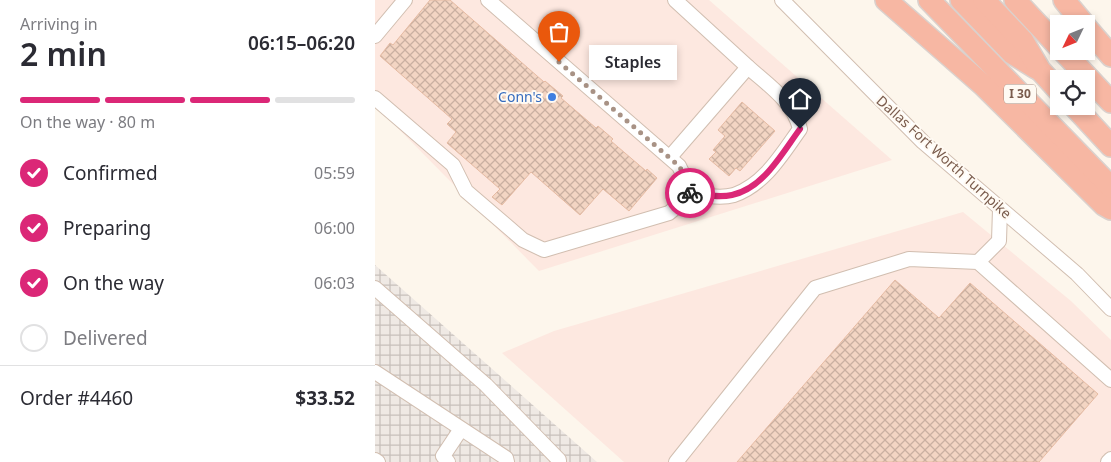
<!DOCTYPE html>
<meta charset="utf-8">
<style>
:root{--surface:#fff;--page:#f7f7f7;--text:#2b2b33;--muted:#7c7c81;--line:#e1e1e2;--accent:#db2777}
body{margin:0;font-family:"Noto Sans",sans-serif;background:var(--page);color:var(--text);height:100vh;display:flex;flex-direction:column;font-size:19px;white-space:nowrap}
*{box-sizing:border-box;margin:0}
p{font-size:16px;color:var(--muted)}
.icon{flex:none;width:28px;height:28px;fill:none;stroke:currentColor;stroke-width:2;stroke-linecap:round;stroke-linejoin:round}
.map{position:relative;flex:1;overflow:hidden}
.panel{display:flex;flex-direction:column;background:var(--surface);width:375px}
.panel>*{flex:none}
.needle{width:32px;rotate:227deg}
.tools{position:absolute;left:675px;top:15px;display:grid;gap:10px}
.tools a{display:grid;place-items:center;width:45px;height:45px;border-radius:0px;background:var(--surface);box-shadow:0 2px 8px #0003;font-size:25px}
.pin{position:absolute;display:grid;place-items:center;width:42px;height:42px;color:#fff;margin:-51px -21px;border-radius:50% 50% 50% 0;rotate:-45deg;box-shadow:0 0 5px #0007}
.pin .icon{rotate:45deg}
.courier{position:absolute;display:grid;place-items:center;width:50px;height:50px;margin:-25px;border:4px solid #db2777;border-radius:50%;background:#fff;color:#222;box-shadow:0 1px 6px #0007}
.bubble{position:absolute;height:35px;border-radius:0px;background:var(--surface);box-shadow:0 2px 8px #0003;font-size:16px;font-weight:600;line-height:35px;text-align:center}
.head em{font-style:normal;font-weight:600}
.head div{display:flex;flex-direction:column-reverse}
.head{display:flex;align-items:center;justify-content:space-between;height:85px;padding:0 20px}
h1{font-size:32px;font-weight:600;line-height:38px}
.bar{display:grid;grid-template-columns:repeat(4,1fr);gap:8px 5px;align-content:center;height:60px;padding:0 20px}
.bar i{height:6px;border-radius:4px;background:var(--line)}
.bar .current{background:var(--accent)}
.bar p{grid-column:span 4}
.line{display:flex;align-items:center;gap:12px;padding:0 20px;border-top:1px solid var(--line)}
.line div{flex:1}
ol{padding:0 20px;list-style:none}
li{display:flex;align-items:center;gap:15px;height:55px}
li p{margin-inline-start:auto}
li .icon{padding:5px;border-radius:50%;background:var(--accent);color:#fff;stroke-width:4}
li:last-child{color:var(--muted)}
li i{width:28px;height:28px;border:2px solid var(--line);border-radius:50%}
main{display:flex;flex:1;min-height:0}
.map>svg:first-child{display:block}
.commercial{fill:#fde8e0}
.industrial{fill:url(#industrial-grid)}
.building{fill:url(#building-cross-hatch);stroke:#e6bba3}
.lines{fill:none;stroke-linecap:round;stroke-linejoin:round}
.minor-casing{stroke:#d1beb0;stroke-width:16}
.highway-casing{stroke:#dad1cd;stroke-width:24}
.minor{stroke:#fff;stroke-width:14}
.highway{stroke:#f7b7a3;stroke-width:21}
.done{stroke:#a89285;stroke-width:5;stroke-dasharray:0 9}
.route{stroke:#db2777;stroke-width:6}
.shop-dot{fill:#3f7fe0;stroke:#fffaf3;stroke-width:2}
.labels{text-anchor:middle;stroke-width:4;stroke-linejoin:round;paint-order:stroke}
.shield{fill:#fffaf3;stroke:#a28b7f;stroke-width:1}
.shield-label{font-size:12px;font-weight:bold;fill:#7a5c4d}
.shop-label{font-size:14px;fill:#366cbe;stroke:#fffaf3;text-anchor:end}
.street-label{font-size:14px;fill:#7a5c4d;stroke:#fffaf3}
</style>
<main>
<section class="panel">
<div class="head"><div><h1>2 min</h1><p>Arriving in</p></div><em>06:15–06:20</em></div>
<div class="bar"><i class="current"></i><i class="current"></i><i class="current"></i><i></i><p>On the way · 80 m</p></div>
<ol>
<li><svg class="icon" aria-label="check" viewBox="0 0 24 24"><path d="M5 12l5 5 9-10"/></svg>Confirmed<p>05:59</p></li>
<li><svg class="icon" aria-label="check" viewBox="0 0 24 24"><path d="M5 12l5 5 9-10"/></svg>Preparing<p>06:00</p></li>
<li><svg class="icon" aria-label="check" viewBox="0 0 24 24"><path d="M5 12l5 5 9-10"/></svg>On the way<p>06:03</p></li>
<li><i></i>Delivered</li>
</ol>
<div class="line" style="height:65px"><div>Order #4460</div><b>$33.52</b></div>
</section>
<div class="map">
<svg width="736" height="462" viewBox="0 0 736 462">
<defs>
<pattern id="industrial-grid" width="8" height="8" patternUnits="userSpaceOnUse" patternTransform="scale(1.25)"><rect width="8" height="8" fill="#efe9e4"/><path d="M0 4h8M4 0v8" fill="none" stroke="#c7c0bb"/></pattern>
<pattern id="building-cross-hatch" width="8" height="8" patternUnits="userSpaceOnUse" patternTransform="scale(1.25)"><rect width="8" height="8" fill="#f3d5c3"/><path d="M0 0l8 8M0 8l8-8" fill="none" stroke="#cab0a1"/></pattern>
</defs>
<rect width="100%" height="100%" fill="#fdf6ec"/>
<g class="commercial">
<path d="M0 0H334L517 160 164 271 0 105Z"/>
<path d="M588 212 696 301 736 340V462H249L127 353 179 331Z"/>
</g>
<path class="industrial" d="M0 265 222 462H0Z"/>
<g class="building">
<path d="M55 0H75L169 82 170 81 188 96 186 98 221 128 223 126 238 139 236 141 271 171 272 169 282 178 254 211 228 189 205 215 156 172 127 205 117 197 125 189 72 143 81 132 72 124 77 119 5 56 15 43 18 45Z"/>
<path d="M367 102 400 131 365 171 361 168 354 176 334 159 341 152 338 150 350 136 343 130Z"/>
<path d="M520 280 564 318 595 283 723 394 664 462H362Z"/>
</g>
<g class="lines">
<g class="minor-casing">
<g id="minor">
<path d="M407 0 548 142 702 274 736 309"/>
<path d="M0 36 30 0"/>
<path d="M0 98 78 165 91 191 148 240 169 250 294 213C314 198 316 189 304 166L113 0"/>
<path d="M295 157 373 67 300 0"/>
<path d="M312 193C327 195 345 199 359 195 390 184 407 154 425 129 419 102 393 85 373 67"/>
<path d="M603 262 624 241 625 209"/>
<path d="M0 288 111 385 184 460V462"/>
<path d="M0 372 131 458 132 462"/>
<path d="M0 460 3 462"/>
<path d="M73 462 68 456 86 429"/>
<path d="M301 462 440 288 534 259 603 262 736 380"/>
<path d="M733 462 736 459"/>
</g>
</g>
<g class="highway-casing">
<g id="highway">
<path d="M511 0 608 85 729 205 736 209"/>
<path d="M554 0 736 187"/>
<path d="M586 0 637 53 661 68"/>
<path d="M609 0 648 41 665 70 684 91"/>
<path d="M640 0 684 47"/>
<path d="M689 0 709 24"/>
<path d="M711 27 736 56"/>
<path d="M688 51 736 102"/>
<path d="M699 106 736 146"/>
</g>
</g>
<use href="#minor" class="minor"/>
<use href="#highway" class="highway"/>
</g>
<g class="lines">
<path class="done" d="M184 62 304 166 312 179V193H315"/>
<path class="route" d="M315 193C329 195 344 198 357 195 389 188 407 153 425 129"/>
</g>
<circle class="shop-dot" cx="177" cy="97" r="5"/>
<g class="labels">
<rect class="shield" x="629" y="84.5" width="32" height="19" rx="4"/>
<g class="shield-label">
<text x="645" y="98">I 30</text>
</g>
<g class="shop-label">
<text x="167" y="102">Conn's</text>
</g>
<g class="street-label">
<text transform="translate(569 157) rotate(42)" y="5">Dallas Fort Worth Turnpike</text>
</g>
</g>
</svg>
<div class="tools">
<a><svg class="needle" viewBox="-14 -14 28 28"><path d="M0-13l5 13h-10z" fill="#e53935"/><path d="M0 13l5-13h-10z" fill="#7c7c81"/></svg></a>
<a><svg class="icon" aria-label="locate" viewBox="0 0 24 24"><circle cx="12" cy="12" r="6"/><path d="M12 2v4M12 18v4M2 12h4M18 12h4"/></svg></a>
</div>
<div class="pin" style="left:184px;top:62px;background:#ea580c"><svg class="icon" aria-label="bag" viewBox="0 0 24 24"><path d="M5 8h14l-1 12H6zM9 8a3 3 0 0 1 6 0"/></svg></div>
<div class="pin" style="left:425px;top:129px;background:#1f2937"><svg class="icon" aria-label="home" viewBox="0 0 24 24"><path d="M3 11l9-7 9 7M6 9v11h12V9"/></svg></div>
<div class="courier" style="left:315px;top:193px"><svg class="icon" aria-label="bike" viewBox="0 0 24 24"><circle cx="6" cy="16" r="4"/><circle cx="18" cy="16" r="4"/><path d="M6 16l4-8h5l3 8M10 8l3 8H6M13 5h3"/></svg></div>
<div class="bubble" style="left:214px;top:45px;width:88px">Staples</div>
</div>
</main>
